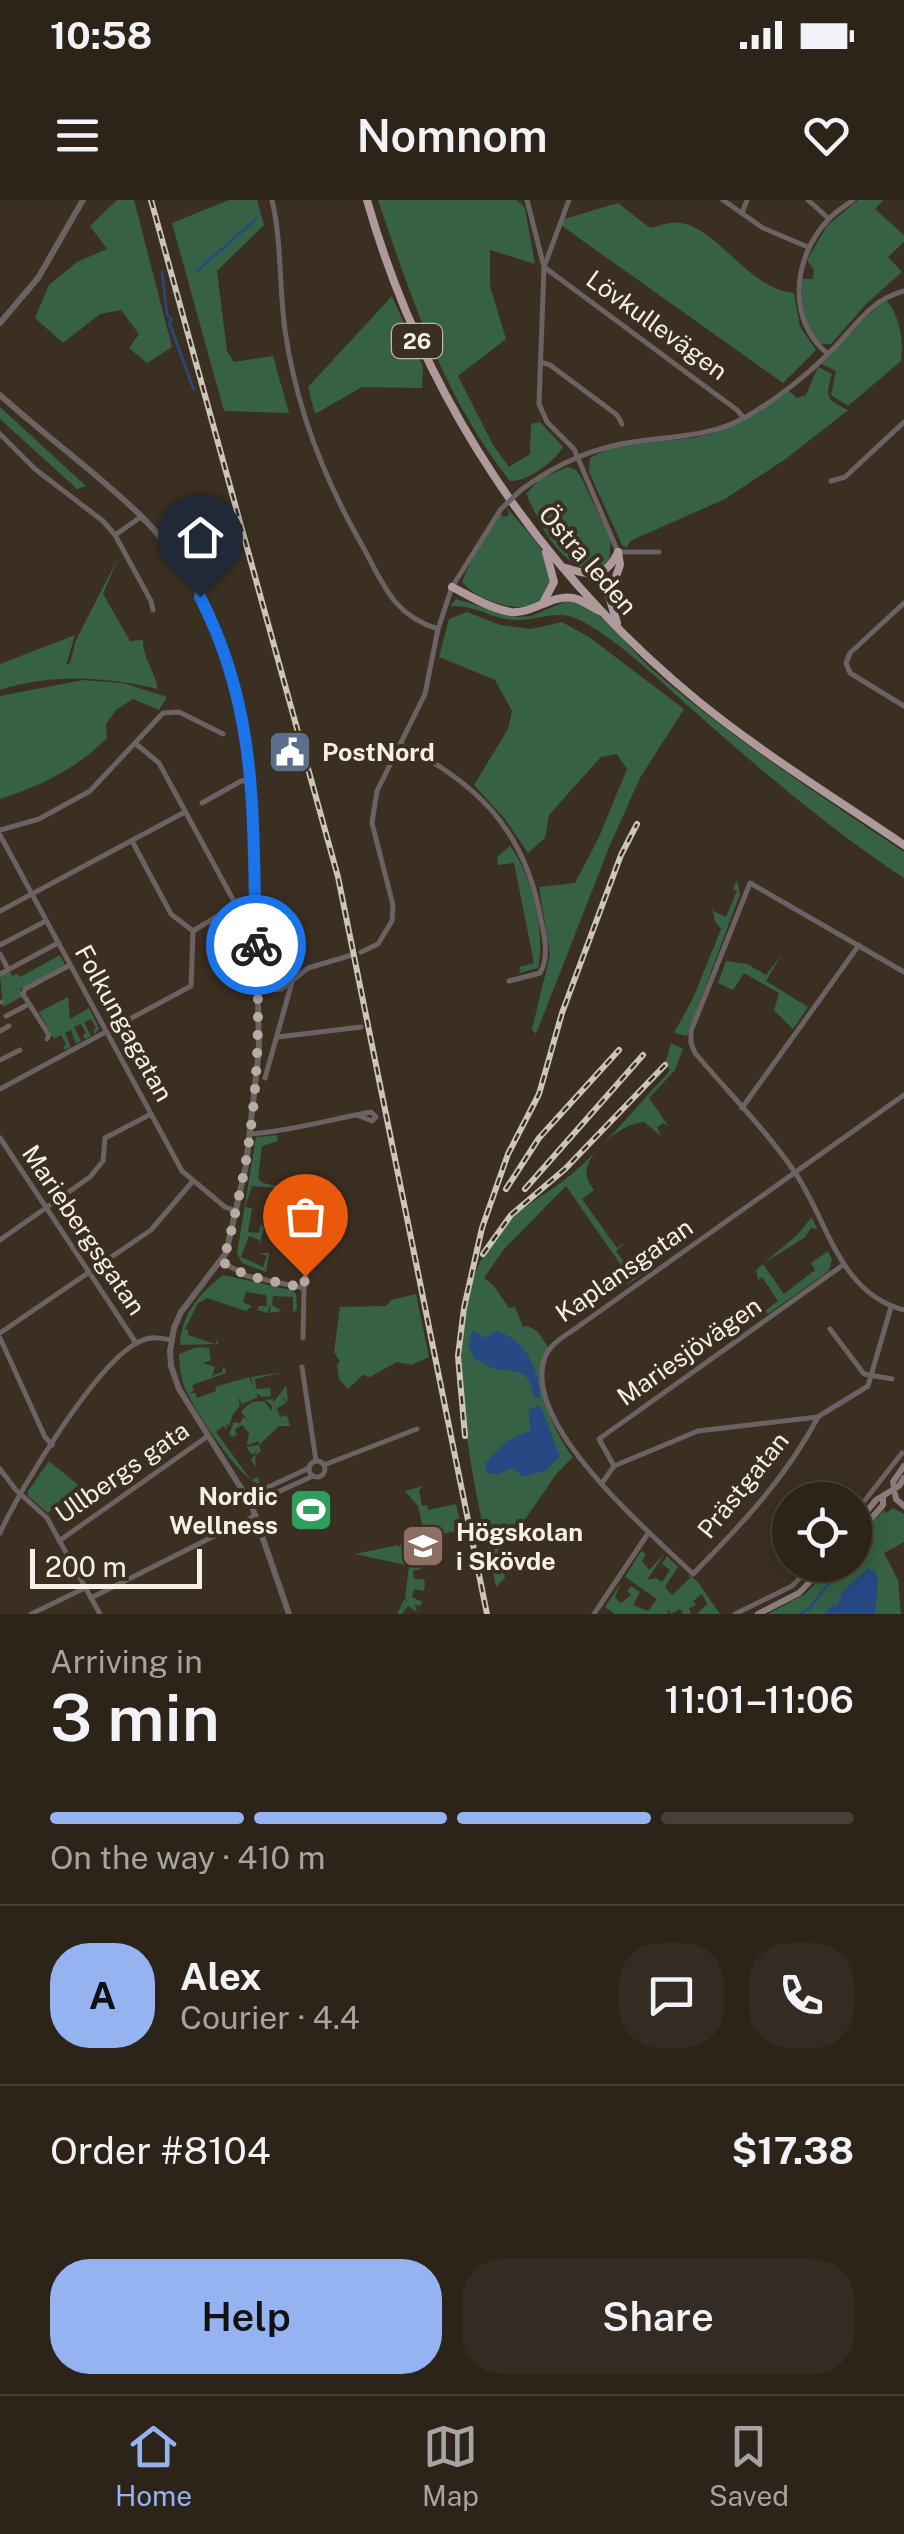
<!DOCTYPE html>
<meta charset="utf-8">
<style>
:root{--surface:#2c2319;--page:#342b22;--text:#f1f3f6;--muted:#a6a4a2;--line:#484038;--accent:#95b2f1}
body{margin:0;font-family:"Public Sans",sans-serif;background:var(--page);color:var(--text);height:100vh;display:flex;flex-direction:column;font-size:38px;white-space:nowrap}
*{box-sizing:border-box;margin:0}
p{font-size:32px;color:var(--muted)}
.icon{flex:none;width:55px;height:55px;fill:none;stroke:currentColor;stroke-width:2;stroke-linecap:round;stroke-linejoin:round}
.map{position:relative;height:1414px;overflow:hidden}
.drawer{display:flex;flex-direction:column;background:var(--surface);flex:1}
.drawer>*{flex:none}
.buttons{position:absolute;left:772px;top:1282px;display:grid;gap:20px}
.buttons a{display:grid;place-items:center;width:100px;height:100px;border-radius:50%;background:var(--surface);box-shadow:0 5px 25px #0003,0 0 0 2px var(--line);font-size:50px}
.scale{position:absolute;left:30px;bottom:25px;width:172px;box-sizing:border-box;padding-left:10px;border:5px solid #f8f0e7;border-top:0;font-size:28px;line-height:35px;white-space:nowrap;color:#f8f0e7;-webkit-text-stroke:8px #3b2f21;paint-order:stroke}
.pin{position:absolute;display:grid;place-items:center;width:85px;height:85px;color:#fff;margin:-102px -42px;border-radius:50% 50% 50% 0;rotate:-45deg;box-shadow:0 0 10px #0007}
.pin .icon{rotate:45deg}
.courier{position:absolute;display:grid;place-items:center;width:100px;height:100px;margin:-50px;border:8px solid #1a73e8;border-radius:50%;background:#fff;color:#222;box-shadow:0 2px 12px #0007}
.overview em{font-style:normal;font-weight:600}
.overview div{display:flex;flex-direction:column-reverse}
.overview{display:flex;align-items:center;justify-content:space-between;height:170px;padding:0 50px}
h1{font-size:65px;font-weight:600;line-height:75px}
.bar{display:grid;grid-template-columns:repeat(4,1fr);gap:15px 10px;align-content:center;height:120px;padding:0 50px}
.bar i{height:12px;border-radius:8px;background:var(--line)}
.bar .on{background:var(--accent)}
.bar p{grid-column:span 4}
.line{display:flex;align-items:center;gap:25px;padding:0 50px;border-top:2px solid var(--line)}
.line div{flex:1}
.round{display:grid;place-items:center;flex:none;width:105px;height:105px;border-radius:40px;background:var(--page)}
.button{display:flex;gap:20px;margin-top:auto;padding:20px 50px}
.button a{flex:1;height:115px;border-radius:40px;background:var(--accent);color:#111;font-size:40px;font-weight:600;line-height:115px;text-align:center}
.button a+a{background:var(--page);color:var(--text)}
.status{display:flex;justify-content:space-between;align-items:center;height:70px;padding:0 50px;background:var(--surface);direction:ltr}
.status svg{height:28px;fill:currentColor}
header{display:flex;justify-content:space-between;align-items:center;height:130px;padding:0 50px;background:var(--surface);font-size:45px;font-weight:600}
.dock{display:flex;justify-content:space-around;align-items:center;height:140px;border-top:2px solid var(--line);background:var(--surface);font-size:28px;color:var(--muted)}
.dock a{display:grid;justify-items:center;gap:5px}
.dock .on{color:var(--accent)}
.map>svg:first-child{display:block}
.green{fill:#376144}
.water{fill:#264883}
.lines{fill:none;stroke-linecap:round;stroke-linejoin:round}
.stream{stroke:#264883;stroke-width:2.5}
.minor{stroke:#6c6163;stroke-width:5}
.tertiary{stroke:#6c6163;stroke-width:6}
.secondary{stroke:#8c7c7e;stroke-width:6}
.trunk{stroke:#b0999c;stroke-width:8}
.rail-casing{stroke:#cdc4ba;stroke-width:6}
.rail{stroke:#3b2f21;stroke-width:2.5;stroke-dasharray:8;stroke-linecap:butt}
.minor-bridge{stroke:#6c6163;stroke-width:5}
.done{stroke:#b6aca2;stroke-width:10;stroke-dasharray:0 18}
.route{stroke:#1a73e8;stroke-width:12}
.labels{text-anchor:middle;stroke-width:8;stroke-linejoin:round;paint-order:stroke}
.shield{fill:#3b2f21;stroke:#bfb6ac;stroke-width:2.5}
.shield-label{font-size:22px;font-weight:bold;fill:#f8f0e7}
.street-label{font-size:25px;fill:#f8f0e7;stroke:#3b2f21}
.poi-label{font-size:25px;font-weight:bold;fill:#f8f0e7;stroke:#3b2f21;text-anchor:start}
</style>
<div class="status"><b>10:58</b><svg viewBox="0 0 49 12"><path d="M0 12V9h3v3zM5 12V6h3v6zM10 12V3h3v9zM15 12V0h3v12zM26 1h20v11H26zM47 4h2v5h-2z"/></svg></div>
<header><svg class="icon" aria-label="menu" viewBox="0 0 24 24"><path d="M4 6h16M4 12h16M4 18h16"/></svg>Nomnom<svg class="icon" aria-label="heart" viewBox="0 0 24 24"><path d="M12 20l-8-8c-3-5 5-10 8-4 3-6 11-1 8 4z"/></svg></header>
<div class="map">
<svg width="904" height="1414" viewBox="0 0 904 1414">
<rect width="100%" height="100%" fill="#3b2f21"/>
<g class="green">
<path d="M117 0H134L172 147 147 163 129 148 139 134 121 110 100 114 63 143 35 118 49 85 77 62 107 49 90 26Z"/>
<path d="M229 0H257L264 25 217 71 227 151 234 162 273 156 289 213 224 211 172 23Z"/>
<path d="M378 0H517L525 8 535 64 490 50V86L506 139 458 176 493 245 509 267 530 254 531 224 540 222 563 247C554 262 527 282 510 281 445 199 411 98 378 0Z"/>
<path d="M858 0H883L875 9 904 35V42L888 57 902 72 867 103 831 144H820C803 126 801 103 802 79H813L814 70 807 60 827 26Z"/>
<path d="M618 3 650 28C659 26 672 21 681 23 719 29 747 88 794 93L800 127 816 150 783 183 562 26 564 19Z"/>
<path d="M392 96 423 167 422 188 362 187 315 214 308 187Z"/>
<path d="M886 100C900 116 904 141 901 161L848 206 831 195 836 171 821 164 866 117Z"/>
<path d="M818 167 832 174C826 197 824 198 848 210L787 258 725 299 630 341 627 348 622 345 589 272 590 258C621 239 663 243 698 237 734 230 760 212 788 190L797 198 806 195Z"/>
<path d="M0 207 86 286 77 289 0 219Z"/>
<path d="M567 267 576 270 581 277 611 340 609 363 594 372C556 362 542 327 526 294L540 279Z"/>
<path d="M507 308C520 324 543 345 549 365 566 425 486 411 462 382L474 354 497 319 501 314 504 317 509 315Z"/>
<path d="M119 356 103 394 130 441 143 440C142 456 155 472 158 489 105 477 52 473 0 490V464L75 435 66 465 70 463 76 440Z"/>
<path d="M456 399 517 417 531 416 567 401C603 406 629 450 655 472 733 539 819 595 904 652V678C829 629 762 571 695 512 663 484 614 435 575 418 557 410 535 421 515 420 490 419 478 405 450 406Z"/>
<path d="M467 412 500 425 531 429 562 422 589 437 684 509 640 578 610 645 536 834 532 829 550 755 539 687 575 683 599 637 627 569 617 554 601 557 549 615 545 638 528 653 505 619 474 585 508 529 512 511 495 480 439 457 449 419Z"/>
<path d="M83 480 123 483 167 497 159 510 133 499 116 510 106 524 107 538C77 568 41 586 0 599V496Z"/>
<path d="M510 646C532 675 546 731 538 768L520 773 519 767 534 763 514 663 498 665 497 657Z"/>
<path d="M737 680 740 694 687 836 674 833 694 796 721 729 715 721 712 707 715 712 726 717 737 691 733 689Z"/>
<path d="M782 754 766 781 808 807 793 829 774 810 779 793 744 773 733 790 718 783 726 761 747 764 766 775Z"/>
<path d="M60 755 65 765 20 789 23 796 3 807 0 776 10 771 12 776 17 774 20 777Z"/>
<path d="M68 797 70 819 89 808 99 828 95 834 93 830 96 828 91 819 84 822 91 836 85 839 83 835 86 833 81 824 74 827 81 841 76 844 71 830 65 833 71 847 65 850 63 846 66 844 61 835 54 839 39 812Z"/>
<path d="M671 843 683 849 675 870 649 898 669 927 664 923 657 927 661 936 644 922C624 923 593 947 587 967 585 976 589 983 594 990L582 999 617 1048 627 1041 616 1051 636 1078 655 1067 628 1084 614 1083 613 1079 625 1071 566 986 504 1049 484 1078 494 1086 509 1108 515 1107 523 1127 528 1126 538 1132 548 1147C530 1178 553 1232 573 1257L557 1273 517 1331 498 1334 505 1378 496 1387C476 1285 424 1109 506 1024 525 1003 552 992 573 973 607 943 637 906 668 873L670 869 665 864Z"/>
<path d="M277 935 278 941 262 946 258 978 263 983 291 989 252 986 245 1007 252 1008 248 1032 259 1033 260 1024 264 1028 259 1045V1040L249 1036 241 1057 263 1067 267 1056 259 1053H269L266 1072 242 1063 237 1053 256 937Z"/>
<path d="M812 1017 817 1029 811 1028 805 1037 763 1064 784 1094 815 1070 811 1063 828 1051 832 1060 829 1071 768 1114 755 1101 758 1099 766 1110 778 1101 762 1077 758 1080 756 1070 797 1035Z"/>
<path d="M223 1075 291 1090 296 1094 297 1109 293 1113V1097L273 1096 272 1105 282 1111 270 1113V1103L268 1113 257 1110 259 1106H267L266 1095 246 1092 243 1102 252 1106 246 1111 207 1098 198 1103 185 1129 188 1130V1135L215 1144 217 1140 218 1144 180 1145C182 1113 199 1094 223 1075Z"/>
<path d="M416 1094 429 1157 411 1165 397 1162 370 1177 363 1175 348 1189 339 1179 337 1164 340 1162 334 1152 340 1107 386 1106 391 1100Z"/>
<path d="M197 1147 209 1148 211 1160 203 1163 215 1167 212 1176 222 1172 224 1165 226 1173 192 1185 194 1190 190 1193H195L197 1198 216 1191 215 1187 249 1177 253 1186 251 1177 284 1172 255 1179 256 1189 270 1188 271 1196 262 1197 256 1193 258 1197 242 1204 238 1197 240 1206 233 1214 229 1226 226 1224 227 1230 223 1226 216 1232 251 1280 258 1277 260 1284C241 1282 194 1210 184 1186 180 1175 180 1165 179 1154Z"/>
<path d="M286 1186 288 1202 280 1196 287 1203 277 1208 280 1217 287 1215 290 1226H279L259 1245 261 1252 255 1255 256 1267 251 1260 258 1250 252 1255 246 1247 259 1245V1241L247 1245 249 1233 242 1225 235 1229 237 1235 232 1237 229 1233 234 1222 240 1223 243 1217 248 1221 241 1211 252 1202 264 1201 272 1211V1206L265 1200 273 1199V1203Z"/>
<path d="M49 1261 78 1285 48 1313 28 1296V1291Z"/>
<path d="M423 1286 419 1290 422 1306 427 1305 428 1310 456 1304 462 1330 425 1337 418 1306 405 1291Z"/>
<path d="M893 1308 904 1314V1342L884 1353 898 1380 901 1414H768L805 1394 832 1365H855V1340L884 1310 886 1313Z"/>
<path d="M425 1340 423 1349 409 1353 411 1361 419 1360 421 1369 413 1371 414 1379H423L425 1383 424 1391 414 1389 412 1397 422 1402 420 1406 415 1405 417 1412 408 1406 402 1414H397L404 1400 408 1401 405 1398 409 1367 405 1354H403L406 1365 355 1354 398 1345 400 1348V1345Z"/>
<path d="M641 1351 646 1354 642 1361 649 1370 665 1353 647 1380 656 1378 662 1382 670 1370 662 1364 667 1356 678 1367 665 1387 672 1395 690 1378 687 1374 697 1381 720 1414H697L707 1404 702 1394 693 1401 696 1405 689 1408 691 1414H683L680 1409 671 1414 667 1409 668 1414H615L605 1407 621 1383 615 1397 621 1403 631 1395 627 1391 631 1386 640 1392 633 1405 648 1411 657 1399 625 1377Z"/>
</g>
<g class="water">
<path d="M473 1130 486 1138 495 1131C524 1137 540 1170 540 1198L534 1197C528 1169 521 1173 497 1169 488 1168 482 1161 474 1159L468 1144Z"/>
<path d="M540 1205 560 1257 545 1271 523 1277 513 1268 498 1274 487 1273 485 1264C497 1249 511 1236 530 1231L529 1210Z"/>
<path d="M868 1368 875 1371 878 1381 875 1414H825L832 1405 838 1404 842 1392Z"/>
</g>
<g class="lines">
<g class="stream">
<path d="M197 71 256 19"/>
<path d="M162 72 167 114 172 120 169 122 194 190"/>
<path d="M855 1349 869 1334"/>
<path d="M800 1414 810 1408 842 1365"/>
</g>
<g class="minor">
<path d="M272 0C282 43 279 87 285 130 296 208 324 279 363 347 384 385 393 415 438 429"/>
<path d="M527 0 544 67 737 210 744 218"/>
<path d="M569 0 544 67 539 204 547 222 574 249 618 352H659"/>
<path d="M723 0 763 28 808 47"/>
<path d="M808 0 828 18"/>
<path d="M742 13 747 0"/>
<path d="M828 154C786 120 793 57 828 20 835 12 845 6 853 0"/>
<path d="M541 162 550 165 617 215 622 224"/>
<path d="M0 234 35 269 103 321 115 335 151 401 153 410"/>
<path d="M831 281 845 277 904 222"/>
<path d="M521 290C557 263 596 246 640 241 676 236 712 236 744 218 773 202 806 176 829 153 854 129 869 100 904 91"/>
<path d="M115 335 141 317"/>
<path d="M904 403 850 453 846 463 850 473 904 506"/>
<path d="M136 544 159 563 236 705"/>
<path d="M402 545C479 584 526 632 541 720 545 737 549 758 540 773L509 781"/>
<path d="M202 603 241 581 253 580"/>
<path d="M0 630 39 619 90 591 163 513 179 512 223 534"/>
<path d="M0 635 182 971 225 1007 236 1011"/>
<path d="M132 641 171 714 193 731"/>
<path d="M0 711 185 612"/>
<path d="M0 745 46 721"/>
<path d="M361 752 378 744 392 721 393 705 372 623 377 591 425 494 438 429 452 387 501 309"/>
<path d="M0 754 8 769"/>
<path d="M904 772 750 683 691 831V843L695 853C728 892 765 929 794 971 828 1020 838 1093 904 1110"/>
<path d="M0 774 58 743"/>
<path d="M258 791 282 789 308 768 352 755"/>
<path d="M0 802H1"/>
<path d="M6 816 29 804"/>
<path d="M0 831 9 826"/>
<path d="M278 837 361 827"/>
<path d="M47 839 49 835 23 794 25 789 70 765"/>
<path d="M0 860 20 850"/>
<path d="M265 878 292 782"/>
<path d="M0 889 191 786 193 731 236 705 256 704"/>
<path d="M742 908 859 745"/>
<path d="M251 934C291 931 332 919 371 912L376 917 372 921 357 915"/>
<path d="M0 938 136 1143"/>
<path d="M0 1040 90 977 103 961 105 938 151 914"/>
<path d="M222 1062 247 1076 304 1088"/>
<path d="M830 1129 864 1174 892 1179"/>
<path d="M0 1133 151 1030 193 981"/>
<path d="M0 1138 45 1237 52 1245"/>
<path d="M303 1138 304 1088 315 998"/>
<path d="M302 1167 316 1261"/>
<path d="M818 1217C786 1278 740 1326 693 1374 650 1332 520 1224 545 1157 550 1143 568 1134 579 1126L904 895"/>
<circle cx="317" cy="1269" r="8"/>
<path d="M324 1265 417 1229"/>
<path d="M614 1266 698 1231 818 1217 824 1213 868 1186 891 1107"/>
<path d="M0 1269 16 1290 47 1318 100 1414"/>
<path d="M602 1283 614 1266 599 1239 843 1065"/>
<path d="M247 1297 309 1268"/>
<path d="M251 1304 313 1276"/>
<path d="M855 1313 902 1253"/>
<path d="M0 1333C20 1289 99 1158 141 1141 151 1136 161 1138 171 1140"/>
<path d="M59 1341 208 1236"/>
<path d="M91 1398 256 1315"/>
<path d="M31 1414 85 1388"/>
<path d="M594 1414 649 1332"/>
<path d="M735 1414 792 1386 813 1365"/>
</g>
<g class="tertiary">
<path d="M0 123 38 78 83 0"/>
<path d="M0 195C45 236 96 272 140 315 217 391 248 503 254 609L259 850 246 965 226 1053 181 1112 174 1128 170 1151 171 1166 179 1189 251 1304 289 1414"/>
</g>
<g class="secondary">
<path d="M894 1287 893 1282 904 1266"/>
<path d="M895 1294 896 1299 904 1306"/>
<path d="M855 1326 876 1300 899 1286 904 1278"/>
<path d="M855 1337 883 1305V1297"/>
<path d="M758 1414 799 1393 826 1365"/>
</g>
<g class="trunk">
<path d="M367 0C423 197 539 371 698 501 763 554 835 598 904 645"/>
<path d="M566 368C590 376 606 379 618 352"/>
<path d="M452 387C470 396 491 409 511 412 533 414 552 394 573 398 583 400 592 408 602 412"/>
<path d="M543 403 554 382 546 352"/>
<path d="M617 423 609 396 620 365 618 352"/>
</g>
<g class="rail-casing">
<g id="rail">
<path d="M151 0 338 677 487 1414"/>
<path d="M506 989 539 938 619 850"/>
<path d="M525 989 643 855"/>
<path d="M483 1054 511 1015 565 969 665 865"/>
<path d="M465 1236 458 1156 464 1108 482 1028 508 954 539 894 562 813 621 655 637 624"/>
</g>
</g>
<use href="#rail" class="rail"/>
<path class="minor-bridge" d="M501 309 521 290"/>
</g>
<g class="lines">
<path class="done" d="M256 745C261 835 257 922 236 1009 232 1027 229 1045 222 1062L248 1076 304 1088 305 1076"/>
<path class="route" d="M200 397C260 514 252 620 256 745"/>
</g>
<defs>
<g id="civic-square" transform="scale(2.25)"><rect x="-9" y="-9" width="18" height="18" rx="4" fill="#5c6f8a" stroke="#3b2f21"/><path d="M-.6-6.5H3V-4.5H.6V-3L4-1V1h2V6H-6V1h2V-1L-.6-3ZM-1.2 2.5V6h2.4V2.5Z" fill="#fff"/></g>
<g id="stadium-square" transform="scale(2.25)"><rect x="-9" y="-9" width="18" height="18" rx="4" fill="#2e9e5b" stroke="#3b2f21"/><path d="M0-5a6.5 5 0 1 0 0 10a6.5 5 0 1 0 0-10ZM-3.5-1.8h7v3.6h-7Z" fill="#fff"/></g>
<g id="university-square" transform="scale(2.25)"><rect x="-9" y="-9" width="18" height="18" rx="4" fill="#8d6e63" stroke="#3b2f21"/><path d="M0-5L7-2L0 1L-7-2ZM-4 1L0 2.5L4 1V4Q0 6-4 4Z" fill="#fff"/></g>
</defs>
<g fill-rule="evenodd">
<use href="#civic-square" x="290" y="552"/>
<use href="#stadium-square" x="311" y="1310"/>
<use href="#university-square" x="423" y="1346"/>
</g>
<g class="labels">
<rect class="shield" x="392" y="124" width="50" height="34" rx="8"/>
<g class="shield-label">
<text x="417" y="149">26</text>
</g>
<g class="street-label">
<text transform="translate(657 125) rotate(36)" y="9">Lövkullevägen</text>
<text transform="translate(588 360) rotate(49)" y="9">Östra leden</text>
<text transform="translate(124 823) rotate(61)" y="9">Folkungagatan</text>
<text transform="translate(84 1030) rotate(56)" y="9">Mariebergsgatan</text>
<text transform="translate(624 1070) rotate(-35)" y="9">Kaplansgatan</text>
<text transform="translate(689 1151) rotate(-35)" y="9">Mariesjövägen</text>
<text transform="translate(122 1272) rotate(-35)" y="9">Ullbergs gata</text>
<text transform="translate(743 1285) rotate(-51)" y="9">Prästgatan</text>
</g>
<g class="poi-label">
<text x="322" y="561">PostNord</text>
<text x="278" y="1305" text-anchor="end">Nordic<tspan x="278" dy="29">Wellness</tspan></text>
<text x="456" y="1341">Högskolan<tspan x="456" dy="29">i Skövde</tspan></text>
</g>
</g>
</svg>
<div class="buttons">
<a><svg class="icon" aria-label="locate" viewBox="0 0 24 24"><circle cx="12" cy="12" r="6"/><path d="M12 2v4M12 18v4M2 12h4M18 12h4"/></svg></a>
</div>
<div class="scale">200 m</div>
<div class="pin" style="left:305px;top:1076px;background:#ea580c"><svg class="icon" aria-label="bag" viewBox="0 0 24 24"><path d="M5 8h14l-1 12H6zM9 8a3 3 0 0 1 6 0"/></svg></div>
<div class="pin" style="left:200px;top:397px;background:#1f2937"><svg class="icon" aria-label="home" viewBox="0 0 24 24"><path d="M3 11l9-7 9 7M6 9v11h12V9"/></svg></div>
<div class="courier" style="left:256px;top:745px"><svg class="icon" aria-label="bike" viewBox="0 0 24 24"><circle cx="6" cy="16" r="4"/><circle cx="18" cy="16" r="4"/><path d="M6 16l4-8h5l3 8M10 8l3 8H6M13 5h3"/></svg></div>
</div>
<section class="drawer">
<div class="overview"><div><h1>3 min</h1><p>Arriving in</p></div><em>11:01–11:06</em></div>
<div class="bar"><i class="on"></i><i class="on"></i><i class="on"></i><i></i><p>On the way · 410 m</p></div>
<div class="line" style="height:180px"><b class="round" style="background:var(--accent);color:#111">A</b><div><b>Alex</b><p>Courier · 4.4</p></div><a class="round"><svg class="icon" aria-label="chat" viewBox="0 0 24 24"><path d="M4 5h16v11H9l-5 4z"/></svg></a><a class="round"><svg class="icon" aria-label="phone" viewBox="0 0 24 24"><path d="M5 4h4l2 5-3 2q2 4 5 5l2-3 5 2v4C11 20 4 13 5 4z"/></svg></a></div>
<div class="line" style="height:130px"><div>Order #8104</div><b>$17.38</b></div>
<div class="button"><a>Help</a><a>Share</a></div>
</section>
<nav class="dock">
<a class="on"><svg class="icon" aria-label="home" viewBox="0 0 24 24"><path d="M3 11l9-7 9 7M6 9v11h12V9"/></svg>Home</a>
<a><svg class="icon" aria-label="map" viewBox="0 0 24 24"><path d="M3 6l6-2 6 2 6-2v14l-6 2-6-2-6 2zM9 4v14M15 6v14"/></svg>Map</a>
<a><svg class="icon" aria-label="saved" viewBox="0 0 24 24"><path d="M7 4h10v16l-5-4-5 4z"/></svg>Saved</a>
</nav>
